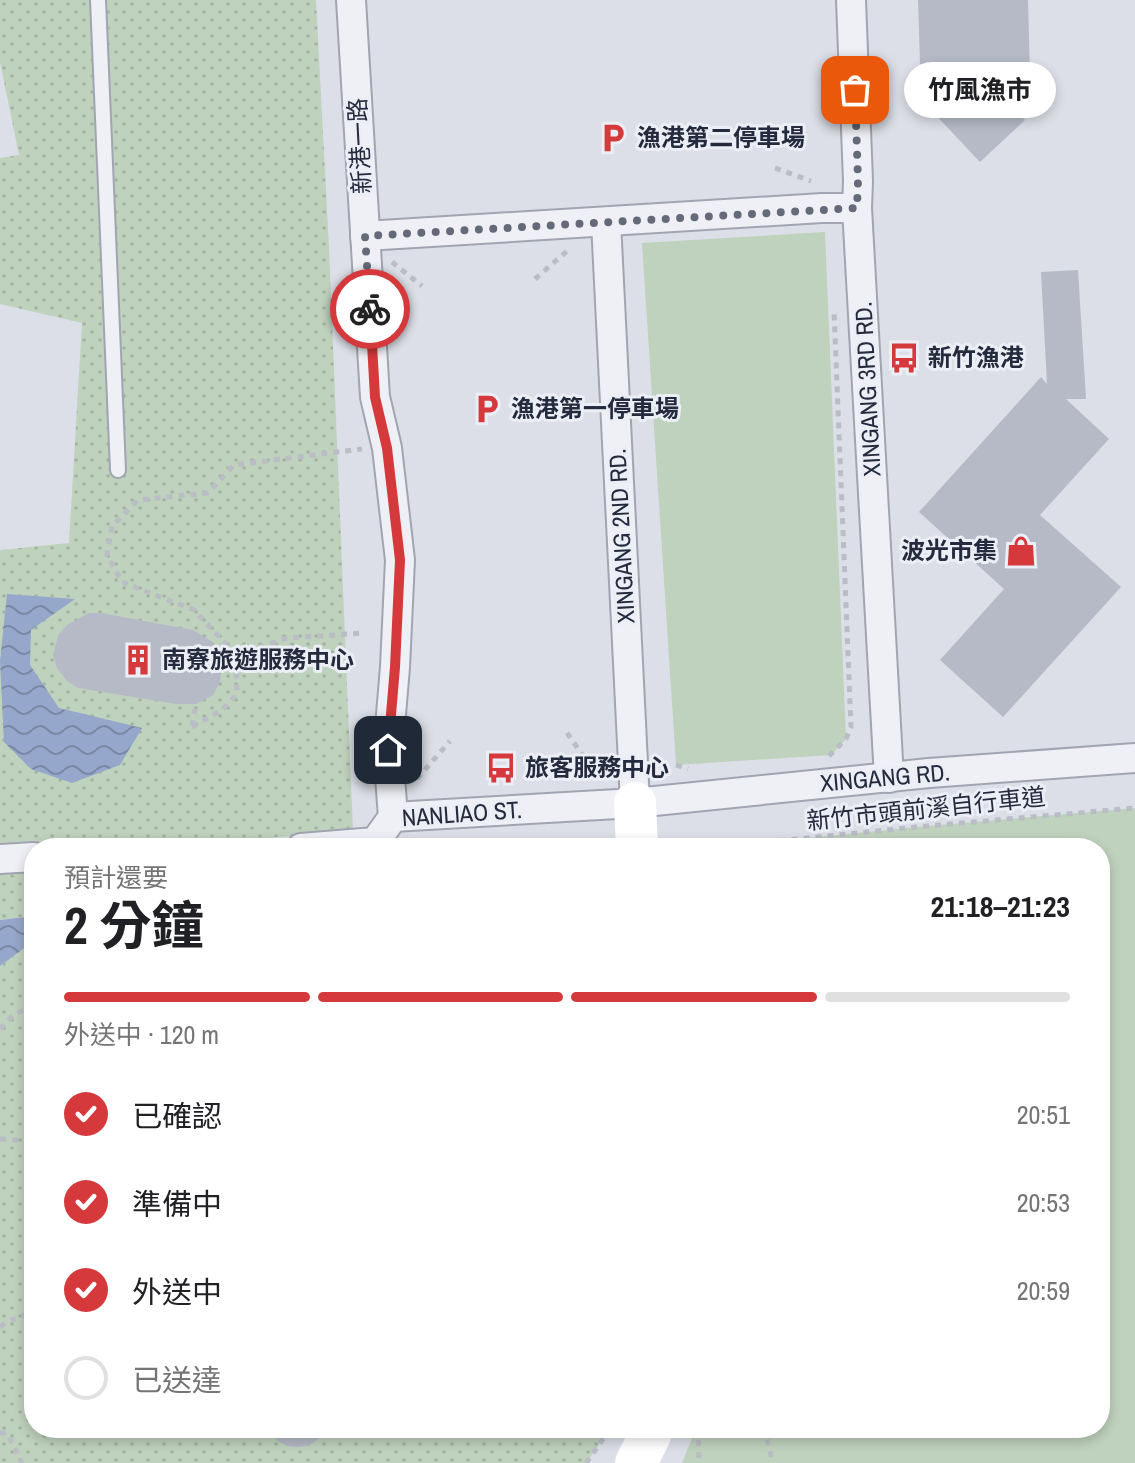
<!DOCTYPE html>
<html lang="zh-TW">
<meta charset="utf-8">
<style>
:root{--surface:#fff;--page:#f2f2f2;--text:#202124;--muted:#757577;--line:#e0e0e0;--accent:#d5393c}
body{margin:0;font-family:"Archivo Narrow","Noto Sans TC",sans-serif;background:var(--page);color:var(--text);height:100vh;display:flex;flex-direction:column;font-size:30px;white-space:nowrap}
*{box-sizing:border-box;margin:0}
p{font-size:26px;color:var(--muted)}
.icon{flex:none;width:44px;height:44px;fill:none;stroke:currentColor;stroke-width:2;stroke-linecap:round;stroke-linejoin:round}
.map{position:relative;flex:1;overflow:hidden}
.panel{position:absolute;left:24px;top:838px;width:1086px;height:600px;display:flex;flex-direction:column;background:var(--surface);border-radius:32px;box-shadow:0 4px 12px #0003}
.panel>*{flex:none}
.pin{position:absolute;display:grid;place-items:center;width:68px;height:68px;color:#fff;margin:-34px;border-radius:16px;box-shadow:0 4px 12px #0006}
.courier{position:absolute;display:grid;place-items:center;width:80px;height:80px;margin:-40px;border:6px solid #d5393c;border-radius:50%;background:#fff;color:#222;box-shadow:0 2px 10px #0007}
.bubble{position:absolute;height:56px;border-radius:28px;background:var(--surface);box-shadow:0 4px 12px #0003;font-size:26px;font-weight:700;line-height:56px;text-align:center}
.headline em{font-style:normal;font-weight:700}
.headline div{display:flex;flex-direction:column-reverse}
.headline{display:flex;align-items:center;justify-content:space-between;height:136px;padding:0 40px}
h1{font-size:52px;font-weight:700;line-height:60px}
.bar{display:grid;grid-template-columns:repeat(4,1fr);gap:12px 8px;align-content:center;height:96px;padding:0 40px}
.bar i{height:10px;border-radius:6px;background:var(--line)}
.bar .active{background:var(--accent)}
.bar p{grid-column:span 4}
ol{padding:0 40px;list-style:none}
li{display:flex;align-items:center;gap:24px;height:88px}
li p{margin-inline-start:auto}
li .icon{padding:8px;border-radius:50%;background:var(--accent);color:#fff;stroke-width:4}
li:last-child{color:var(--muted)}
li i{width:44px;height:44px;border:4px solid var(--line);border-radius:50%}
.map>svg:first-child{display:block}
.green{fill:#bfd2bd}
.park{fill:url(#park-dots)}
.water{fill:url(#water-waves)}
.building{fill:#b6bac7}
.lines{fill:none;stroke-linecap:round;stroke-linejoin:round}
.lane-casing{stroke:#a1a5b1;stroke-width:18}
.street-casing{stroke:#a1a5b1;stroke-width:32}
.path{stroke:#babdc5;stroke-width:5;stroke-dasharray:6 6;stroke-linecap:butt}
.lane{stroke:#eff0f5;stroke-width:14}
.street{stroke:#eff0f5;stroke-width:28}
.secondary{stroke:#fff;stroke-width:42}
.done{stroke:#656a79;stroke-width:8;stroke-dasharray:0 14.4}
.route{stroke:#d5393c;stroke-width:10}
.labels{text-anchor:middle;stroke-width:6;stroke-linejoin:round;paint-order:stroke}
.poi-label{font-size:24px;font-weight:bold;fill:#252b3e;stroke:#ebeef5;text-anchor:start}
.street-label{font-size:24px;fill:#252b3e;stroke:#ebeef5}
</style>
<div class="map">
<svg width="1135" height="1463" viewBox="0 0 1135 1463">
<defs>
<pattern id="park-dots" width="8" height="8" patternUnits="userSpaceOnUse" patternTransform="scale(2)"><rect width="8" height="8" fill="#bfd2bd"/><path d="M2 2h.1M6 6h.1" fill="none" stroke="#a4b4a4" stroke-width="1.8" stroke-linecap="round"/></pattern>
<pattern id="water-waves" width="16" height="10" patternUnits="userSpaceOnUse" patternTransform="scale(2)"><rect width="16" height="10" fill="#95a7ca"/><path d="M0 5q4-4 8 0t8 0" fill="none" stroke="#7988a5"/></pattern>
</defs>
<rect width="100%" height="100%" fill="#dcdfe7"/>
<g class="green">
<path d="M825 232 846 739 831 755 676 765 642 243Z"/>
<path d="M1135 808V1463H682L696 1428H1100V848H674V846L748 844 927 826Z"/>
</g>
<g class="park">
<path d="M0 0H316L329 248 353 831 207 843H0V550L69 543 82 323 0 304V158L19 155 0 62Z"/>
<path d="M34 865V916L0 920V868Z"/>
<path d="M34 941V1428H611L586 1463H0V966Z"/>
</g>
<g class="water">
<path d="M7 594 75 599 31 630 30 665 59 708 142 728 120 765 72 783 31 769 4 742 0 661Z"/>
<path d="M34 916V941L0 966V920Z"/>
</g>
<g class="building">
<path d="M918 0H1028L1030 74 983 76 1025 120 980 162 914 92 932 64H920Z"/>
<path d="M1078 270 1086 399H1066L1109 439 1040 515 1121 587 1003 717 940 660 1004 589 919 512 1041 377 1047 384 1041 272Z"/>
<path d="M89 613H101L193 630 211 641 223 666 219 684 213 695 196 704H176L78 688 67 681 57 668 53 655 56 643 59 634 67 625Z"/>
<path d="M269 1428H325L316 1441 307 1446 297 1447 287 1446 278 1441 272 1434Z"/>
</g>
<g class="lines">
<g class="lane-casing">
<path id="lane" d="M98 0 118 470"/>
</g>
<g class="street-casing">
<g id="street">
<path d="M351 0 375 397 387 448 400 560 395 667 388 750 393 817"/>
<path d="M851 0 858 181 857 208 889 778"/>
<path d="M606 222 635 803"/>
<path d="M365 236 822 208H857"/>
<path d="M393 817 635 803 929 773 1135 758"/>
<path d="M301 848 375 842 393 817"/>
<path d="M0 859 34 857"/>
</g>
</g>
<g class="path">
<path d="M775 168 811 181"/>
<path d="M392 262 422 286"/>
<path d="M535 279 567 251"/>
<path d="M236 655 287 638 364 633"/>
<path d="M192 726 196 704"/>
<path d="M192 727 222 710 237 694 236 655 194 610 122 582 107 555 112 526 138 500 208 493 234 465 362 449"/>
<path d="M567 733 598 777"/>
<path d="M829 756 846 739 851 727 834 311"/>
<path d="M676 765 688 769"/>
<path d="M417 779 450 741"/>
<path d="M674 848V846L748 844 927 826 1135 808"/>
<path d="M0 1029 13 1015 34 1005"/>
<path d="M0 1139 34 1141"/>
<path d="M0 1327 7 1322 34 1311"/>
<path d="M698 1428 699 1463"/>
<path d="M764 1428 773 1463"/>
<path d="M0 1433H7L22 1463"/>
<path d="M586 1463 611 1428"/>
</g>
<use href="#lane" class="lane"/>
<use href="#street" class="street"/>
<g class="secondary">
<path d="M635 803 637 848"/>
<path d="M636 1463 650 1435 651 1428"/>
</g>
</g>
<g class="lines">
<path class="done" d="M370 309 365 236 857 208 858 181 855 90"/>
<path class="route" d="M370 309 375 397 387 448 400 560 395 667 388 750"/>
</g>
<defs>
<g id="parking-bare" transform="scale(2.4)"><path d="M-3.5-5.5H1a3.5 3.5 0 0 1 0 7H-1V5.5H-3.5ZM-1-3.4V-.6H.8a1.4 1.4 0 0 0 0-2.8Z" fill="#d5393c" stroke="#ebeef5" stroke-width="2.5" paint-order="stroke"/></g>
<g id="bus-bare" transform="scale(2.4)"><path d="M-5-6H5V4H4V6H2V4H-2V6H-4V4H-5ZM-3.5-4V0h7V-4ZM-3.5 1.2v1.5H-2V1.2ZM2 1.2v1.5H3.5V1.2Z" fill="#d5393c" stroke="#ebeef5" stroke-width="2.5" paint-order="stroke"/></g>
<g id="shop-bare" transform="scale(2.4)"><path d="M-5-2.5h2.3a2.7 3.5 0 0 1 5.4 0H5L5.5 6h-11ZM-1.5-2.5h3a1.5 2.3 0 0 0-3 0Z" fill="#d5393c" stroke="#ebeef5" stroke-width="2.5" paint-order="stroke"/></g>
<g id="building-bare" transform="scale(2.4)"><path d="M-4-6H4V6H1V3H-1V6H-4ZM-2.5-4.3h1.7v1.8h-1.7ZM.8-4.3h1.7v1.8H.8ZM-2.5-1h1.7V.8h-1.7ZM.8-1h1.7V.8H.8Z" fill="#d5393c" stroke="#ebeef5" stroke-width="2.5" paint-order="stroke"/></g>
</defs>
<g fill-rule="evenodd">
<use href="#parking-bare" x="613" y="138"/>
<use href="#bus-bare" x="904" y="358"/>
<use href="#parking-bare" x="487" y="409"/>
<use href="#shop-bare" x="1021" y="551"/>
<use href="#building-bare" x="138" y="660"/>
<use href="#bus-bare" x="501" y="768"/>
</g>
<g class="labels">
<g class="poi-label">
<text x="637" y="146">漁港第二停車場</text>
<text x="928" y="366">新竹漁港</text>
<text x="511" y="417">漁港第一停車場</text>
<text x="997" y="559" text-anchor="end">波光市集</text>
<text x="162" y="668">南寮旅遊服務中心</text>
<text x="525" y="776">旅客服務中心</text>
</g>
<g class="street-label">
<text transform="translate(360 146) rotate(-93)" y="8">新港一路</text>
<text transform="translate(868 389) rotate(-93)" y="8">XINGANG 3RD RD.</text>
<text transform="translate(622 536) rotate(-93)" y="8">XINGANG 2ND RD.</text>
<text transform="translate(885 778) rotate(-5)" y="8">XINGANG RD.</text>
<text transform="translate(926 809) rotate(-6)" y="8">新竹市頭前溪自行車道</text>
<text transform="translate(462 814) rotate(-4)" y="8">NANLIAO ST.</text>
</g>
</g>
</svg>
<div class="pin" style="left:855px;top:90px;background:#ea580c"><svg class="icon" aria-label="bag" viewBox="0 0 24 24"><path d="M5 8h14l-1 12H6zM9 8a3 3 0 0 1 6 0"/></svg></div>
<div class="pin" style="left:388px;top:750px;background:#1f2937"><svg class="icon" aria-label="home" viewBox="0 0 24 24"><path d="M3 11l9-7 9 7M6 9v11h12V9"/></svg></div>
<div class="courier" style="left:370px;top:309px"><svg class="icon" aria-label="bike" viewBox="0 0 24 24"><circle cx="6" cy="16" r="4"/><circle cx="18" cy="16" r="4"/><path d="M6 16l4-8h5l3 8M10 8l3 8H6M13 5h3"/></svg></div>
<div class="bubble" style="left:904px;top:62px;width:152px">竹風漁市</div>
<section class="panel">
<div class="headline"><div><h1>2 分鐘</h1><p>預計還要</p></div><em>21:18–21:23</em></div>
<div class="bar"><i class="active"></i><i class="active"></i><i class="active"></i><i></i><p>外送中 · 120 m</p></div>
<ol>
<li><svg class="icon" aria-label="check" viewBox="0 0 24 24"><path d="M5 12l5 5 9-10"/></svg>已確認<p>20:51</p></li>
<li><svg class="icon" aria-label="check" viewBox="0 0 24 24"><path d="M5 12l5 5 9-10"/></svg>準備中<p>20:53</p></li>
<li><svg class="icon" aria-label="check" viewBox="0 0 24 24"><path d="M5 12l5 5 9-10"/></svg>外送中<p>20:59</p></li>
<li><i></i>已送達</li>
</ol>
</section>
</div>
